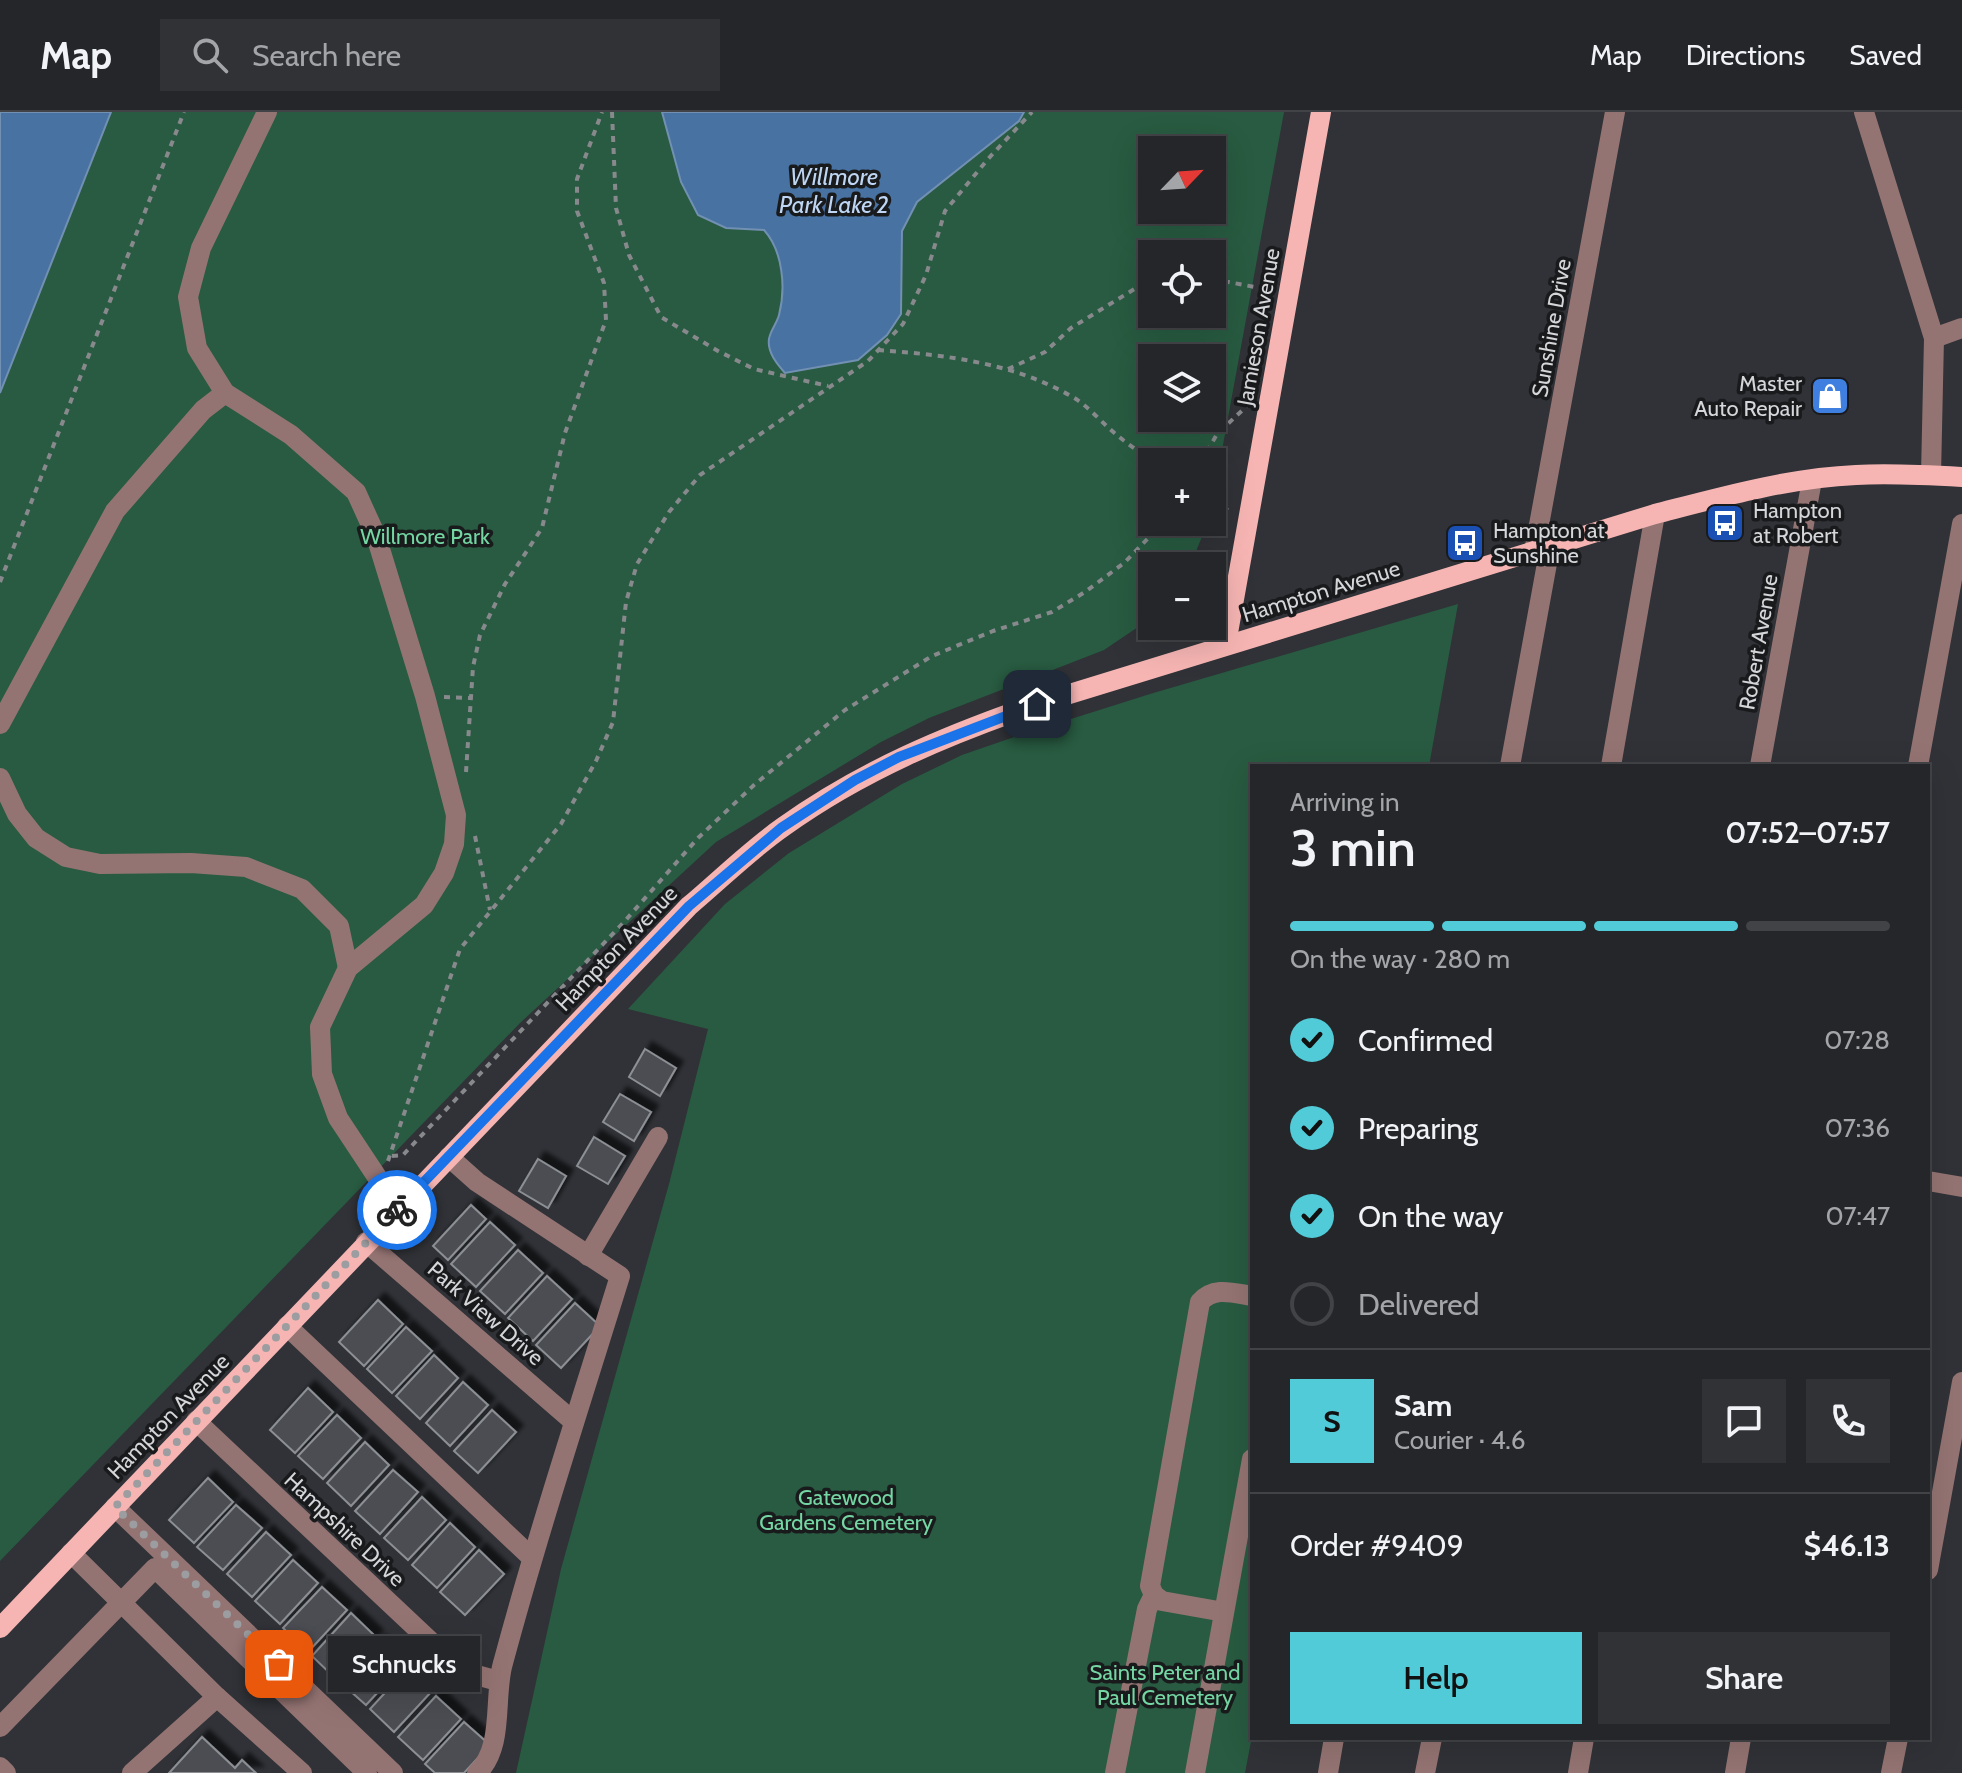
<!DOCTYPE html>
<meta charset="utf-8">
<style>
:root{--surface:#242629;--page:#303235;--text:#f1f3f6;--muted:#a3a5a8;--line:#414346;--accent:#52cbd9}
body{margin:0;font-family:Cabin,sans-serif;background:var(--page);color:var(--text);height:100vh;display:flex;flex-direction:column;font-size:30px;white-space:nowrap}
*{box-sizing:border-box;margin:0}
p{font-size:26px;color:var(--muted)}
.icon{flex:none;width:44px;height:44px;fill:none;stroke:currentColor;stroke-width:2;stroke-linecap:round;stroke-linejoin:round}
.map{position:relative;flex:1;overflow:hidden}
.sheet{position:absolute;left:1250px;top:652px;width:680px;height:976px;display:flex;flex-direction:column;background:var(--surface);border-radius:0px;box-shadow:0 8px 32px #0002,0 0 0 2px var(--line)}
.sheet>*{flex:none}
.needle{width:52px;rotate:65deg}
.fabs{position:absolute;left:1138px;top:24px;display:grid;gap:16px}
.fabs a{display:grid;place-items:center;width:88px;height:88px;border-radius:0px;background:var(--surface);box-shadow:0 8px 32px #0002,0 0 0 2px var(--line);font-size:40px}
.pin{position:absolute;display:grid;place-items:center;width:68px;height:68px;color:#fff;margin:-34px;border-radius:16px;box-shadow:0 4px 12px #0006}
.courier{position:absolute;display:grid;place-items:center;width:80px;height:80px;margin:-40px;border:6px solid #1a73e8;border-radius:50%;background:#fff;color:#222;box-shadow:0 2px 10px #0007}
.bubble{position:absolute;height:56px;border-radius:0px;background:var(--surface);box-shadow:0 8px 32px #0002,0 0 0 2px var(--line);font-size:26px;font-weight:600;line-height:56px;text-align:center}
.headline em{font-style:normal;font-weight:600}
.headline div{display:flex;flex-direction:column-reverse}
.headline{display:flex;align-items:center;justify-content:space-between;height:136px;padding:0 40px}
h1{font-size:52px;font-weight:600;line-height:60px}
.bar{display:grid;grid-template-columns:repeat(4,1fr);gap:12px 8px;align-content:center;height:96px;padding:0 40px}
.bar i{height:10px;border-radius:6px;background:var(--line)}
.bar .current{background:var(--accent)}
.bar p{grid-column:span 4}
.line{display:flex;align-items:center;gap:20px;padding:0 40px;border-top:2px solid var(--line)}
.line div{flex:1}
.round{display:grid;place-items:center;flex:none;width:84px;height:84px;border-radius:0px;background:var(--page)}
ol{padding:0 40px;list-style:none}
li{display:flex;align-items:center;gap:24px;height:88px}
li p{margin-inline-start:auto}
li .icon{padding:8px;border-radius:50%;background:var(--accent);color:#111;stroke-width:4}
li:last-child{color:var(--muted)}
li i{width:44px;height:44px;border:4px solid var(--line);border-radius:50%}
.button{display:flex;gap:16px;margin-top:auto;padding:16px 40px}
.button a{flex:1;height:92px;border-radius:0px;background:var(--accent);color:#111;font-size:32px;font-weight:600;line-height:92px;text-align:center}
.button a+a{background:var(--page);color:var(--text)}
header{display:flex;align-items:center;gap:48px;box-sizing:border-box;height:112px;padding:0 40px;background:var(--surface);border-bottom:2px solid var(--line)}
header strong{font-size:38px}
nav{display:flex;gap:44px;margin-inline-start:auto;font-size:28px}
.search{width:560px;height:72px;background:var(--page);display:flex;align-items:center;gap:20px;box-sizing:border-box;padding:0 28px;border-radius:0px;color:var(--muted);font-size:30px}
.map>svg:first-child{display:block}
.green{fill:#285b41;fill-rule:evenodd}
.water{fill:#4872a2;stroke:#7290b2;stroke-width:2}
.building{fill:#4b4d52;stroke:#8c8f94;stroke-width:2;filter:url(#shadow)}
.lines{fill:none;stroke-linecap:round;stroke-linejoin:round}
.path{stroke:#88898d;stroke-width:4;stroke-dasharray:6 6;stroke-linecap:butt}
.minor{stroke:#947473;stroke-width:20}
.major{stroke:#f6b5b3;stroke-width:20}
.done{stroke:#9b9da0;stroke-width:8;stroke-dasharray:0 14.4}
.route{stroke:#1a73e8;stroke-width:10}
.labels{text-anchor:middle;stroke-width:7;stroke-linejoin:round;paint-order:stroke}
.street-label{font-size:22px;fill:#d5d6d9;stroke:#191a1c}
.poi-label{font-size:22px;fill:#d5d6d9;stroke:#191a1c;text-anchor:start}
.park-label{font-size:22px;fill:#74d6a3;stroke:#191a1c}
.water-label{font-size:24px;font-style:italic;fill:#bed6f3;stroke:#191a1c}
</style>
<header>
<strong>Map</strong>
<div class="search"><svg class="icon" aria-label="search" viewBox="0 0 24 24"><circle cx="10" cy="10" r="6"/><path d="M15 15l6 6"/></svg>Search here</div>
<nav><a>Map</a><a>Directions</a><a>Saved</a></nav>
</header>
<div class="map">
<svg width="1962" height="1661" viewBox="0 0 1962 1661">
<defs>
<filter id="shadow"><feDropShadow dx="7" dy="-7" stdDeviation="2" flood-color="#0009"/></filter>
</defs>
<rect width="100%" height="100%" fill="#303237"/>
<g class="green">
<path d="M111 0H1284L1212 393V350H1152V410H1208L1190 454H1152V502L1138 515 1104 538 929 606 881 630 716 730 520 911 0 1449V281ZM1152 38H1212V98H1152ZM1152 142H1212V202H1152ZM1152 246H1212V306H1152Z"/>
<path d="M1458 492 1429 654H1252V1624L1245 1661H516L561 1457 669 1072 708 917 628 897 725 792 789 741 902 672 962 643 1017 624 1150 582Z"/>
</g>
<g class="water">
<path d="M0 0H111L0 281Z"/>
<path d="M662 0H1024L1019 9 917 90 902 119 901 202 887 223 858 248 785 261C777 252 767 240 769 227 770 219 777 211 779 203 786 176 783 139 764 118L726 116 698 103 681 70Z"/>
</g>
<g class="building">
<path d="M645 937 676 956 660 984 629 965Z"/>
<path d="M620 982 651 1000 634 1029 603 1010Z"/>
<path d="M594 1025 625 1044 608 1072 577 1054Z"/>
<path d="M538 1047 566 1064 548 1096 519 1079Z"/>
<path d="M471 1093 486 1107 448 1148 433 1134Z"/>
<path d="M490 1110 515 1133 476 1175 451 1152Z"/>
<path d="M518 1138 543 1161 505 1202 480 1179Z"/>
<path d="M547 1164 572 1187 533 1229 508 1206Z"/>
<path d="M378 1188 403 1212 364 1254 339 1230Z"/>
<path d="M575 1191 600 1214 561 1256 536 1233Z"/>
<path d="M406 1215 432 1239 392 1281 367 1257Z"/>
<path d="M434 1243 458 1266 420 1307 396 1284Z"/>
<path d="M463 1270 488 1293 450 1334 426 1311Z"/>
<path d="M308 1276 333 1300 295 1341 270 1318Z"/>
<path d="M492 1298 516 1320 478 1361 454 1339Z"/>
<path d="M337 1303 361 1326 323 1367 298 1344Z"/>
<path d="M365 1330 389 1353 351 1394 327 1371Z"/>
<path d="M393 1358 418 1380 380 1422 355 1399Z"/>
<path d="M208 1366 233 1390 194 1431 169 1408Z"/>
<path d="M422 1385 446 1408 408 1448 384 1426Z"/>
<path d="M236 1393 262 1416 223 1458 197 1435Z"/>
<path d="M450 1411 475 1435 437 1476 412 1453Z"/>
<path d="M266 1420 291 1443 252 1485 227 1462Z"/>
<path d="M479 1438 504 1462 465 1503 440 1480Z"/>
<path d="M293 1448 318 1471 280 1512 255 1489Z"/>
<path d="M322 1475 347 1498 308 1540 283 1516Z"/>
<path d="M351 1501 376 1525 337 1568 312 1544Z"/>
<path d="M379 1530 404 1552 366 1593 341 1571Z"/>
<path d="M408 1556 432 1579 394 1620 370 1597Z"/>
<path d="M436 1584 461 1607 423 1648 398 1625Z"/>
<path d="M464 1610 490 1633 464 1661H435L425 1652Z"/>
<path d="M202 1625 235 1656 242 1648 256 1661H169Z"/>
</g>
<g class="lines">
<g class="path">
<path d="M612 0 616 96 629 143 661 205 718 239 754 257 828 274"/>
<path d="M1212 167 1271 178"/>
<path d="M878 238C947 243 1016 251 1076 287 1091 297 1104 313 1118 324 1129 333 1141 341 1153 350"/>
<path d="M1008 257 1045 240 1071 216 1141 173 1152 169"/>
<path d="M1201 350 1217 322 1248 293"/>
<path d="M1212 390 1231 400"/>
<path d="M0 470 184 0"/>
<path d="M444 585 470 586"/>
<path d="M466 660 473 555 480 523 505 472 542 416 565 321 606 208 604 171 577 99V67L602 0"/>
<path d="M475 724 490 798"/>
<path d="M392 1044 403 1043 624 810 698 726 754 673 845 598 932 544 993 519 1052 500 1085 480 1124 451 1164 410"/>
<path d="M388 1049 460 837 561 712 596 649 613 610 626 490 637 452 669 400 700 363 868 249 903 212 926 163 945 99 988 47 1032 0"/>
</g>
<g class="minor">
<path d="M1864 0 1934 226 1931 363"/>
<path d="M1934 226 1962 216"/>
<path d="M225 281 291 323 356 380 376 424 425 584 456 703 454 732 444 761 424 793 348 856 320 915 322 962 338 1006 379 1068 402 1092"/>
<path d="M1534 440 1615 0"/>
<path d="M0 612 115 399 203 298 225 281 197 236 188 185 201 136 267 0"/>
<path d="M1510 654 1550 435"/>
<path d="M1611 654 1655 402"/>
<path d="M1760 654 1812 368"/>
<path d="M1918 654 1962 412"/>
<path d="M0 666 17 702 36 726 66 745 100 752 191 751 246 755 302 777 339 814 348 856"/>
<path d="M449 1045 477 1070 620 1164C580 1293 538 1421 503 1551 493 1585 505 1635 477 1661"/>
<path d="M1928 1069 1962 1075"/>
<path d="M366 1130 574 1310"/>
<path d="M588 1144 658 1025"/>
<path d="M287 1214 531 1445"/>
<path d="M196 1309 462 1559 498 1569"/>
<path d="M115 1395 393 1661"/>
<path d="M71 1441 217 1585"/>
<path d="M1928 1458 1962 1270"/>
<path d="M1224 1500 1162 1489 1154 1483 1150 1474 1200 1190C1214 1174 1233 1181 1252 1184"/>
<path d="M0 1615 155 1456 367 1661"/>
<path d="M0 1655 6 1661"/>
<path d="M132 1661 217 1585 302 1661"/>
<path d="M1115 1661 1147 1497 1154 1483"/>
<path d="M1195 1661 1252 1347"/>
<path d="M1328 1661 1334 1626"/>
<path d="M1425 1661 1432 1626"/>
<path d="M1578 1661 1584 1626"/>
<path d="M1735 1661 1741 1626"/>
<path d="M1891 1661 1898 1626"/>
</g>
<g class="major">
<path d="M1226 532 1321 0"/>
<path d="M0 1516 689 794C720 768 750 738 783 715 861 659 947 623 1037 592L1655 402C1721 385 1788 366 1856 363 1892 361 1927 363 1962 365"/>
</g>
</g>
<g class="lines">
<path class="done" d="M279 1552 115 1395 397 1098"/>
<path class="route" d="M397 1098 689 794 781 716 855 668 899 645 1037 592"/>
</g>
<defs>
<g id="shop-square" transform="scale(2)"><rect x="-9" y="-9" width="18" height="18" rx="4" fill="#3f7fe0" stroke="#191a1c"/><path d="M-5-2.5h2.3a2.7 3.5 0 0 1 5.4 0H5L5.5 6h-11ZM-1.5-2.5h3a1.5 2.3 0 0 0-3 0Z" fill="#fff"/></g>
<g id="bus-square" transform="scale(2)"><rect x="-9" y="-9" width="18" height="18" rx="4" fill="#1a4fb4" stroke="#191a1c"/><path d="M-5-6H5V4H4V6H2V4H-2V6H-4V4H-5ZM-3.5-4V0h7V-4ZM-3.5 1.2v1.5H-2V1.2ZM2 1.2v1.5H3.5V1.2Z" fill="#fff"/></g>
</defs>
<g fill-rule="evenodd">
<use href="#shop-square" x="1830" y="284"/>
<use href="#bus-square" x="1725" y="411"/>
<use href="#bus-square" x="1465" y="431"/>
</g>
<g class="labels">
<g class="street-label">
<text transform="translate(1258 215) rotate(-80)" y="8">Jamieson Avenue</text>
<text transform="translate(1551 216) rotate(-80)" y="8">Sunshine Drive</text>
<text transform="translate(1321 479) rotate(-17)" y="8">Hampton Avenue</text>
<text transform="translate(1758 530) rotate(-80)" y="8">Robert Avenue</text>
<text transform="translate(616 836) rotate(-46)" y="8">Hampton Avenue</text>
<text transform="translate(486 1201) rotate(41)" y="8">Park View Drive</text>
<text transform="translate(168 1304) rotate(-46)" y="8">Hampton Avenue</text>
<text transform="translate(345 1417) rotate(43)" y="8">Hampshire Drive</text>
</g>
<g class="poi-label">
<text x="1802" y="279" text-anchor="end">Master<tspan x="1802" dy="25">Auto Repair</tspan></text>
<text x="1753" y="406">Hampton<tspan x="1753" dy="25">at Robert</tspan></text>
<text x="1493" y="426">Hampton at<tspan x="1493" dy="25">Sunshine</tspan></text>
</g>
<g class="park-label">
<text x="425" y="432">Willmore Park</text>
<text x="846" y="1393">Gatewood<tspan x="846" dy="25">Gardens Cemetery</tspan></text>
<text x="1165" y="1568">Saints Peter and<tspan x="1165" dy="25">Paul Cemetery</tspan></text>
</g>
<g class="water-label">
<text x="834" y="73">Willmore<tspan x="834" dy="28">Park Lake 2</tspan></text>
</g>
</g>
</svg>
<div class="fabs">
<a><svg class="needle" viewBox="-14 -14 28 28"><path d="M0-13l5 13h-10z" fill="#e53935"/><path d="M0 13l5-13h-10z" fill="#a3a5a8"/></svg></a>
<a><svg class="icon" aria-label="locate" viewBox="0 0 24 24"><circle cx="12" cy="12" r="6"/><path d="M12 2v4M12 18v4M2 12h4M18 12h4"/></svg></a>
<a><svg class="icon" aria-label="layers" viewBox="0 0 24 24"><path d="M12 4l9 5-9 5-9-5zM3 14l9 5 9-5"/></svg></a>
<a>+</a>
<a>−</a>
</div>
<div class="pin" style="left:279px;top:1552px;background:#ea580c"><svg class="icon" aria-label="bag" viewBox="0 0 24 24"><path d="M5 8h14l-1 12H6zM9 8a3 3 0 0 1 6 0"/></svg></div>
<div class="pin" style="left:1037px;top:592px;background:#1f2937"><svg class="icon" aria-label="home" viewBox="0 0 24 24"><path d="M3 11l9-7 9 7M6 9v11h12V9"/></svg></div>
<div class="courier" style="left:397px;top:1098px"><svg class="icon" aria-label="bike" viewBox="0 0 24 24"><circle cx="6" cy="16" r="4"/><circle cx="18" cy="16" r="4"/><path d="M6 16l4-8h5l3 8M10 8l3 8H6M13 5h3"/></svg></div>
<div class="bubble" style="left:328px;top:1524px;width:152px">Schnucks</div>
<section class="sheet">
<div class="headline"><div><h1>3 min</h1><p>Arriving in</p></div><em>07:52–07:57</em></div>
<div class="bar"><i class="current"></i><i class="current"></i><i class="current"></i><i></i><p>On the way · 280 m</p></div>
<ol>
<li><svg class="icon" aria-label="check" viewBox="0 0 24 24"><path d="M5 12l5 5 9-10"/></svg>Confirmed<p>07:28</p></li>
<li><svg class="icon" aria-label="check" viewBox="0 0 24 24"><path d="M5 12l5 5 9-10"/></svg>Preparing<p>07:36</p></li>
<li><svg class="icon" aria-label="check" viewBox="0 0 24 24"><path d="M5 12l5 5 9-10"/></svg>On the way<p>07:47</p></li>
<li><i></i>Delivered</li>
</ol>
<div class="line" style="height:144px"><b class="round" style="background:var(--accent);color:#111">S</b><div><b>Sam</b><p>Courier · 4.6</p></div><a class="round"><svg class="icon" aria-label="chat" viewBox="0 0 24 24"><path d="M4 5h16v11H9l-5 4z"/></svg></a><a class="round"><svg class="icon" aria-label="phone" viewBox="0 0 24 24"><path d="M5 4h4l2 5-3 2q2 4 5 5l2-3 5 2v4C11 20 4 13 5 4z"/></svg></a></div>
<div class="line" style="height:104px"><div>Order #9409</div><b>$46.13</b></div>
<div class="button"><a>Help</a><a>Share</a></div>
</section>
</div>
